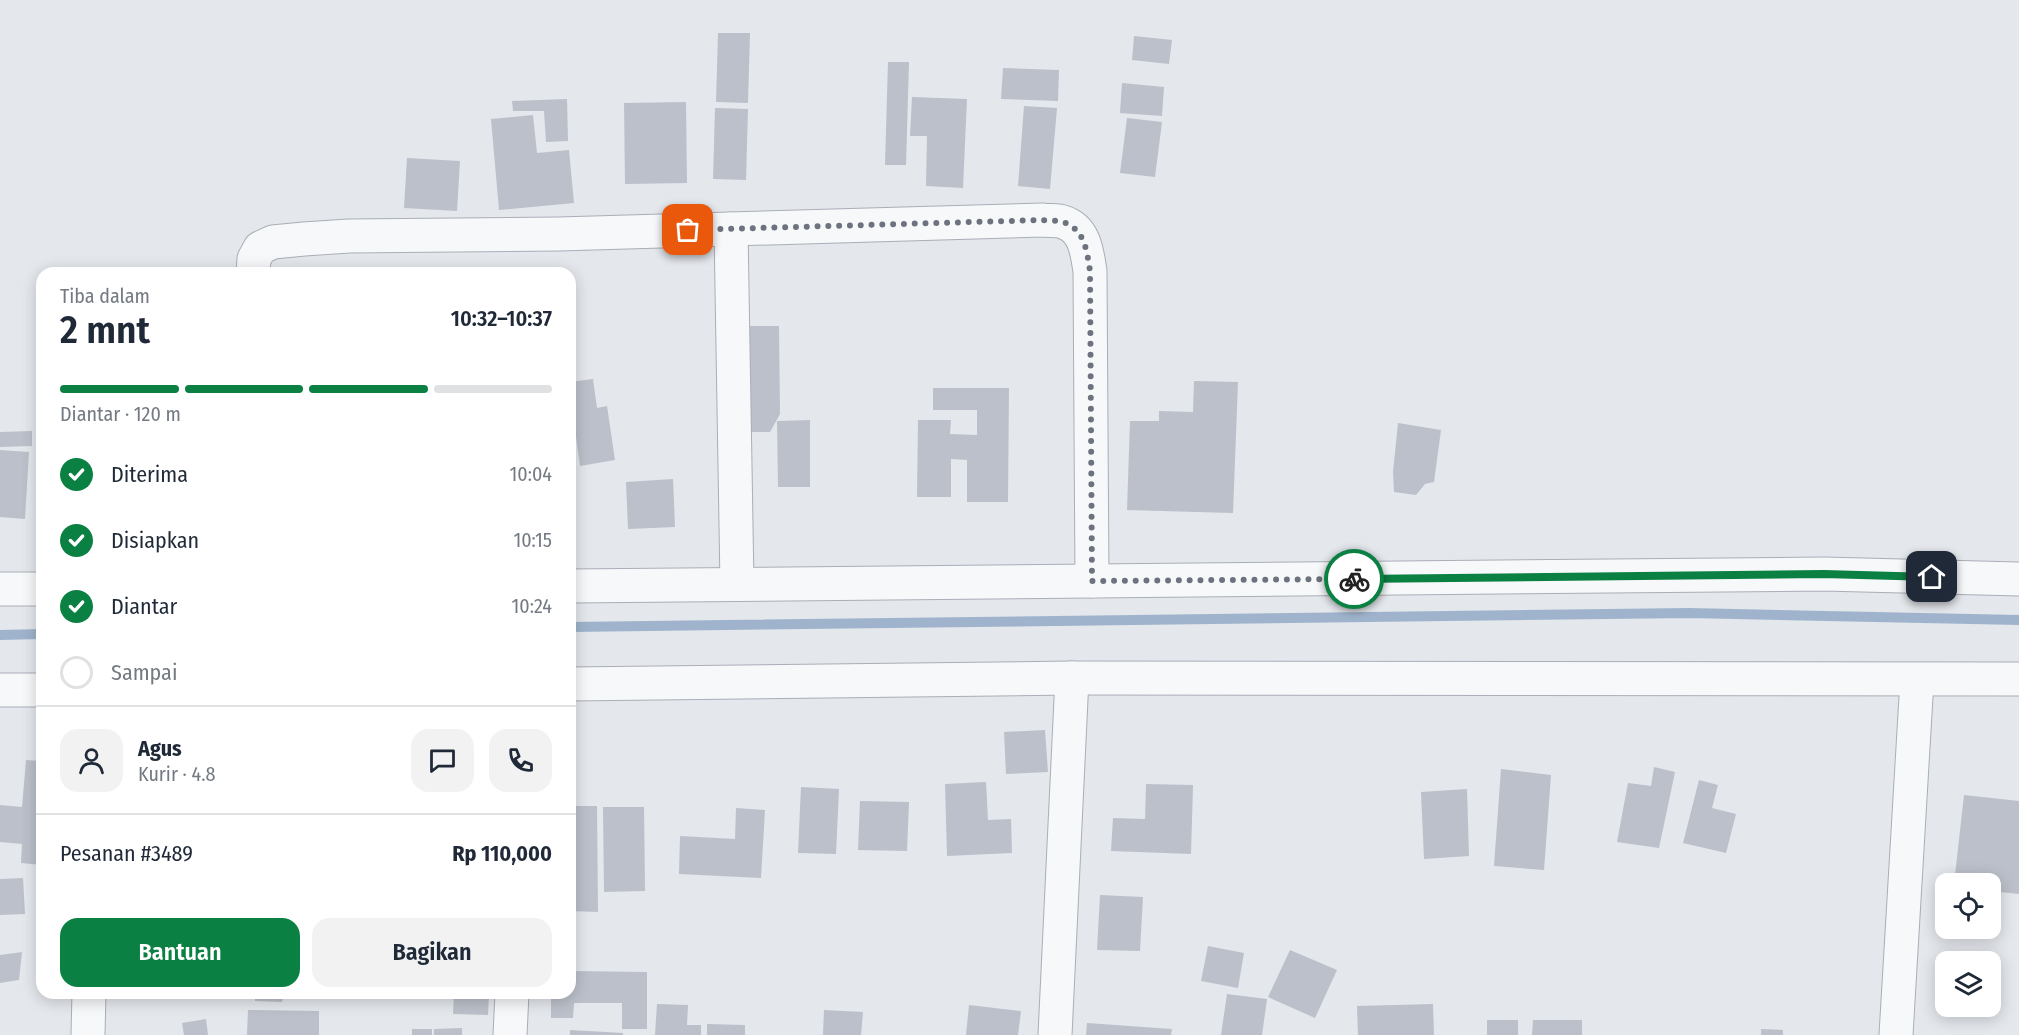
<!DOCTYPE html>
<html lang="id">
<meta charset="utf-8">
<style>
:root{--surface:#fff;--page:#f2f2f3;--text:#1f2937;--muted:#747a83;--line:#e0e1e3;--accent:#0b8043}
body{margin:0;font-family:"Fira Sans Condensed",sans-serif;background:var(--page);color:var(--text);height:100vh;display:flex;flex-direction:column;font-size:22px;white-space:nowrap}
*{box-sizing:border-box;margin:0}
p{font-size:20px;color:var(--muted)}
.icon{flex:none;width:33px;height:33px;fill:none;stroke:currentColor;stroke-width:2;stroke-linecap:round;stroke-linejoin:round}
.map{position:relative;flex:1;overflow:hidden}
.panel{position:absolute;left:36px;top:267px;width:540px;height:732px;display:flex;flex-direction:column;background:var(--surface);border-radius:18px;box-shadow:0 3px 15px #0003}
.panel>*{flex:none}
.fabs{position:absolute;left:1935px;top:873px;display:grid;gap:12px}
.fabs a{display:grid;place-items:center;width:66px;height:66px;border-radius:12px;background:var(--surface);box-shadow:0 3px 15px #0003;font-size:30px}
.pin{position:absolute;display:grid;place-items:center;width:51px;height:51px;color:#fff;margin:-26px;border-radius:12px;box-shadow:0 3px 9px #0006}
.courier{position:absolute;display:grid;place-items:center;width:60px;height:60px;margin:-30px;border:4px solid #0b8043;border-radius:50%;background:#fff;color:#222;box-shadow:0 2px 8px #0007}
.overview em{font-style:normal;font-weight:600}
.overview div{display:flex;flex-direction:column-reverse}
.overview{display:flex;align-items:center;justify-content:space-between;height:102px;padding:0 24px}
h1{font-size:39px;font-weight:600;line-height:45px}
.bar{display:grid;grid-template-columns:repeat(4,1fr);gap:9px 6px;align-content:center;height:72px;padding:0 24px}
.bar i{height:8px;border-radius:4px;background:var(--line)}
.bar .current{background:var(--accent)}
.bar p{grid-column:span 4}
.line{display:flex;align-items:center;gap:15px;padding:0 24px;border-top:2px solid var(--line)}
.line div{flex:1}
.round{display:grid;place-items:center;flex:none;width:63px;height:63px;border-radius:18px;background:var(--page)}
ol{padding:0 24px;list-style:none}
li{display:flex;align-items:center;gap:18px;height:66px}
li p{margin-inline-start:auto}
li .icon{padding:6px;border-radius:50%;background:var(--accent);color:#fff;stroke-width:4}
li:last-child{color:var(--muted)}
li i{width:33px;height:33px;border:3px solid var(--line);border-radius:50%}
.button{display:flex;gap:12px;margin-top:auto;padding:12px 24px}
.button a{flex:1;height:69px;border-radius:18px;background:var(--accent);color:#fff;font-size:24px;font-weight:600;line-height:69px;text-align:center}
.button a+a{background:var(--page);color:var(--text)}
.map>svg:first-child{display:block}
.lines{fill:none;stroke-linecap:round;stroke-linejoin:round}
.stream{stroke:#9fb4cc;stroke-width:10}
.building{fill:#bbc0ca}
.minor-casing{stroke:#a9aeb7;stroke-width:35}
.minor{stroke:#f7f8fa;stroke-width:33}
.done{stroke:#6c737f;stroke-width:6;stroke-dasharray:0 10.8}
.route{stroke:#0b8043;stroke-width:8}
</style>
<div class="map">
<svg width="2019" height="1035" viewBox="0 0 2019 1035">
<rect width="100%" height="100%" fill="#e4e7ec"/>
<g class="lines">
<g class="stream">
<path d="M570 627 1689 613 2019 620"/>
<path d="M0 635 42 634"/>
</g>
</g>
<g class="building">
<path d="M718 33H750L748 103 716 102Z"/>
<path d="M1134 36 1172 40 1169 64 1132 60Z"/>
<path d="M888 62H909L906 165H885Z"/>
<path d="M1003 68 1059 70 1058 101 1001 99Z"/>
<path d="M1122 83 1164 87 1162 116 1120 113Z"/>
<path d="M912 97 967 99 963 188 926 186 927 136H910Z"/>
<path d="M567 99 568 141 546 142 544 111H513L512 101Z"/>
<path d="M686 102 687 183 625 184 624 103Z"/>
<path d="M1024 106 1057 108 1050 189 1018 186Z"/>
<path d="M715 108 748 109 746 180 713 179Z"/>
<path d="M533 115 537 153 569 150 574 203 499 210 491 119Z"/>
<path d="M1127 118 1162 122 1155 177 1120 173Z"/>
<path d="M407 158 460 161 457 211 404 208Z"/>
<path d="M748 326H779L780 414 770 432H749Z"/>
<path d="M593 379 597 408 607 406 615 460 580 466 575 429 570 430V382Z"/>
<path d="M1194 381 1238 382 1233 513 1127 510 1130 421H1159V411L1193 412Z"/>
<path d="M933 388H1009L1008 502H967V460L951 459V497H917L918 420H951L950 434 977 435V410H933Z"/>
<path d="M810 420V487H778L777 421Z"/>
<path d="M1398 423 1441 430 1434 482 1425 484 1416 495 1394 492 1393 472Z"/>
<path d="M32 431V446L0 447V432Z"/>
<path d="M0 450 29 452 25 519 0 517Z"/>
<path d="M673 479 675 527 628 529 626 482Z"/>
<path d="M1045 730 1048 772 1006 774 1004 732Z"/>
<path d="M26 760 42 761V865L21 863 22 844 0 842V805L22 807Z"/>
<path d="M1654 767 1675 772 1659 848 1617 842 1628 783 1651 786Z"/>
<path d="M1501 769 1551 775 1544 870 1494 866Z"/>
<path d="M1699 780 1718 785 1712 808 1736 814 1726 853 1683 843Z"/>
<path d="M986 782 988 820 1011 819 1012 853 947 856 945 784Z"/>
<path d="M1146 784 1193 785 1191 854 1111 851 1113 818 1145 819Z"/>
<path d="M801 787 839 789 836 854 798 853Z"/>
<path d="M1467 789 1469 856 1424 859 1421 792Z"/>
<path d="M1964 795 2019 801V894L1990 891V884H1954Z"/>
<path d="M860 801 909 802 907 851 858 850Z"/>
<path d="M570 806H597L598 912 570 911Z"/>
<path d="M603 807H644L645 891 604 892Z"/>
<path d="M736 808 765 810 761 878 679 874 680 836 735 839Z"/>
<path d="M23 878 25 914 0 915V879Z"/>
<path d="M1100 895 1143 897 1140 951 1097 950Z"/>
<path d="M1208 946 1244 953 1238 988 1201 981Z"/>
<path d="M1290 950 1337 970 1315 1018 1268 997Z"/>
<path d="M22 952 19 980 0 983V955Z"/>
<path d="M570 971 647 972V1029H622V1003H574L573 1018H551V993H570Z"/>
<path d="M255 993H283L282 1002 255 1001Z"/>
<path d="M454 993H489L488 1015 453 1014Z"/>
<path d="M1227 994 1267 999 1262 1035H1221Z"/>
<path d="M657 1004 688 1005 687 1025H701V1035H655Z"/>
<path d="M1433 1004 1434 1035H1358L1357 1006Z"/>
<path d="M969 1005 1021 1011 1018 1035H966Z"/>
<path d="M248 1010 319 1011V1035H247Z"/>
<path d="M824 1010 863 1012 861 1035H823Z"/>
<path d="M206 1019 208 1035H184L182 1023Z"/>
<rect x="1487" y="1020" width="31" height="15"/>
<path d="M1533 1020H1582V1035H1532Z"/>
<path d="M1087 1023 1172 1029 1171 1035H1086Z"/>
<path d="M707 1024 745 1025V1035H707Z"/>
<path d="M462 1028V1035H434V1029Z"/>
<rect x="412" y="1029" width="20" height="6"/>
<path d="M1761 1029 1783 1030V1035H1761Z"/>
<path d="M570 1030 623 1033V1035H570Z"/>
</g>
<g class="lines">
<g class="minor-casing">
<g id="minor">
<path d="M731 229 737 584"/>
<path d="M253 273 254 259 260 248 273 242 304 239 349 236 559 234 1043 220C1049 221 1058 220 1063 222 1085 229 1087 252 1090 271L1092 581"/>
<path d="M570 586 1824 574 2019 579"/>
<path d="M0 589H42"/>
<path d="M570 684 1072 678 2019 679"/>
<path d="M0 690H42"/>
<path d="M88 1035 89 993"/>
<path d="M510 1035 512 993"/>
<path d="M1055 1035 1072 678"/>
<path d="M1896 1035 1917 680"/>
</g>
</g>
<use href="#minor" class="minor"/>
</g>
<g class="lines">
<path class="done" d="M688 230 1043 220C1049 221 1057 220 1063 222 1085 229 1087 252 1090 271L1092 581 1354 579"/>
<path class="route" d="M1354 579 1824 574 1932 577"/>
</g>
</svg>
<div class="fabs">
<a><svg class="icon" aria-label="locate" viewBox="0 0 24 24"><circle cx="12" cy="12" r="6"/><path d="M12 2v4M12 18v4M2 12h4M18 12h4"/></svg></a>
<a><svg class="icon" aria-label="layers" viewBox="0 0 24 24"><path d="M12 4l9 5-9 5-9-5zM3 14l9 5 9-5"/></svg></a>
</div>
<div class="pin" style="left:688px;top:230px;background:#ea580c"><svg class="icon" aria-label="bag" viewBox="0 0 24 24"><path d="M5 8h14l-1 12H6zM9 8a3 3 0 0 1 6 0"/></svg></div>
<div class="pin" style="left:1932px;top:577px;background:#1f2937"><svg class="icon" aria-label="home" viewBox="0 0 24 24"><path d="M3 11l9-7 9 7M6 9v11h12V9"/></svg></div>
<div class="courier" style="left:1354px;top:579px"><svg class="icon" aria-label="bike" viewBox="0 0 24 24"><circle cx="6" cy="16" r="4"/><circle cx="18" cy="16" r="4"/><path d="M6 16l4-8h5l3 8M10 8l3 8H6M13 5h3"/></svg></div>
<section class="panel">
<div class="overview"><div><h1>2 mnt</h1><p>Tiba dalam</p></div><em>10:32–10:37</em></div>
<div class="bar"><i class="current"></i><i class="current"></i><i class="current"></i><i></i><p>Diantar · 120 m</p></div>
<ol>
<li><svg class="icon" aria-label="check" viewBox="0 0 24 24"><path d="M5 12l5 5 9-10"/></svg>Diterima<p>10:04</p></li>
<li><svg class="icon" aria-label="check" viewBox="0 0 24 24"><path d="M5 12l5 5 9-10"/></svg>Disiapkan<p>10:15</p></li>
<li><svg class="icon" aria-label="check" viewBox="0 0 24 24"><path d="M5 12l5 5 9-10"/></svg>Diantar<p>10:24</p></li>
<li><i></i>Sampai</li>
</ol>
<div class="line" style="height:108px"><a class="round"><svg class="icon" aria-label="person" viewBox="0 0 24 24"><circle cx="12" cy="8" r="4"/><path d="M4 21q1-7 8-7t8 7"/></svg></a><div><b>Agus</b><p>Kurir · 4.8</p></div><a class="round"><svg class="icon" aria-label="chat" viewBox="0 0 24 24"><path d="M4 5h16v11H9l-5 4z"/></svg></a><a class="round"><svg class="icon" aria-label="phone" viewBox="0 0 24 24"><path d="M5 4h4l2 5-3 2q2 4 5 5l2-3 5 2v4C11 20 4 13 5 4z"/></svg></a></div>
<div class="line" style="height:78px"><div>Pesanan #3489</div><b>Rp 110,000</b></div>
<div class="button"><a>Bantuan</a><a>Bagikan</a></div>
</section>
</div>
